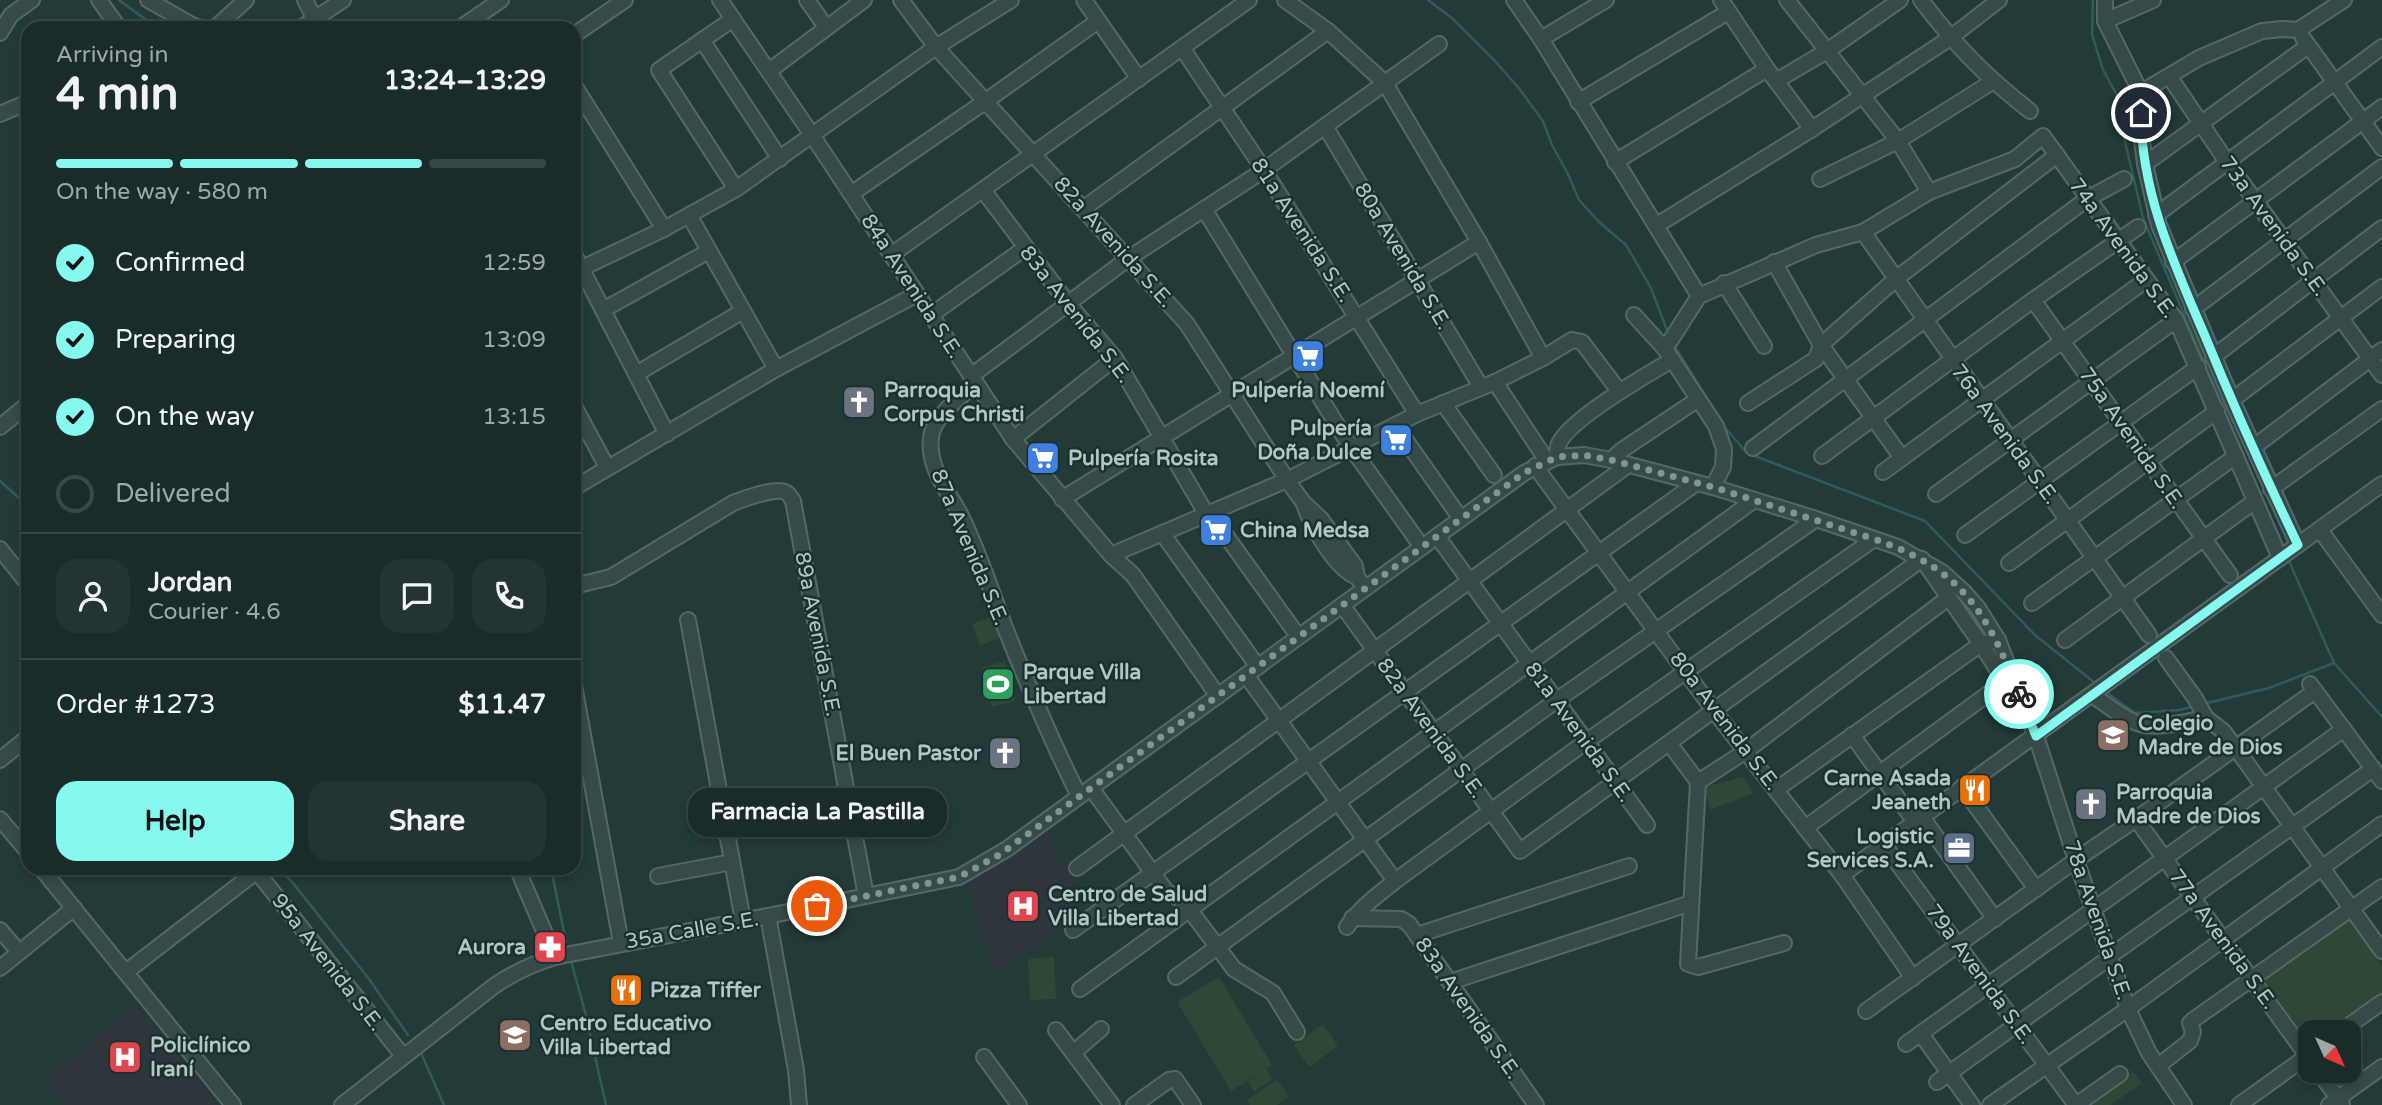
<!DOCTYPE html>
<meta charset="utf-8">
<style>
:root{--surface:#1a2c2a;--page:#233432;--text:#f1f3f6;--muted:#9fa7a8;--line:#384847;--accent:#85f9ed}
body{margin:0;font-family:"Varela Round",sans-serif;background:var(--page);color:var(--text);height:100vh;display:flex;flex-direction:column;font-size:26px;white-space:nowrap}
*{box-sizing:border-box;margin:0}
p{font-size:23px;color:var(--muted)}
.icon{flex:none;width:38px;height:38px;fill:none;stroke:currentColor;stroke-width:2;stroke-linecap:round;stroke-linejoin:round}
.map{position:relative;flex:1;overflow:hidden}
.side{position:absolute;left:21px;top:21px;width:560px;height:854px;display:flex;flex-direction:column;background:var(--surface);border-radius:21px;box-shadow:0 4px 10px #0003,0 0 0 2px var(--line)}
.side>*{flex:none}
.needle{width:46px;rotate:135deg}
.controls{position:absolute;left:2298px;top:1020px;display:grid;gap:14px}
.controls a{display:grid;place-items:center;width:63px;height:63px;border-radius:14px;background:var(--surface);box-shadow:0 4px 10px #0003,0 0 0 2px var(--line);font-size:35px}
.pin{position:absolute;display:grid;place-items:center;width:60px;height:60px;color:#fff;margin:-30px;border:4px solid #fff;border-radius:50%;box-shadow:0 2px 7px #0007}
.courier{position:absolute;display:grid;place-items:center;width:70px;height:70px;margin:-35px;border:5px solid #85f9ed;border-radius:50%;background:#fff;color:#222;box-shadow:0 2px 9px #0007}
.bubble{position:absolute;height:49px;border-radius:21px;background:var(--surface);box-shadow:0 4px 10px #0003,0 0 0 2px var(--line);font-size:23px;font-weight:800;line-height:49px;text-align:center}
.headline em{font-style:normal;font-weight:800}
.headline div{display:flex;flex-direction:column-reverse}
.headline{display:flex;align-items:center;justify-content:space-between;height:119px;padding:0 35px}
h1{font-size:46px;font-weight:800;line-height:52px}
.bar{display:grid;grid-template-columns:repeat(4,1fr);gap:10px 7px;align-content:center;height:84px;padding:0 35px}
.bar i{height:9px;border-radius:5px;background:var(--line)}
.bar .on{background:var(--accent)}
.bar p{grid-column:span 4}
.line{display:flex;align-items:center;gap:18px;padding:0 35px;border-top:2px solid var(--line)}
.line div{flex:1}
.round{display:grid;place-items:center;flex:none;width:74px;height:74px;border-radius:21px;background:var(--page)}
ol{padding:0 35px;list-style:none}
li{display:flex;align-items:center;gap:21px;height:77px}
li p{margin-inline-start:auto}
li .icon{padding:7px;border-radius:50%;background:var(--accent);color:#111;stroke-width:4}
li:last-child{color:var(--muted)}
li i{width:38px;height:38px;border:4px solid var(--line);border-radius:50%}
.action{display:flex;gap:14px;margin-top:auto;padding:14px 35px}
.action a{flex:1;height:80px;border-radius:21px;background:var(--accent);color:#111;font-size:28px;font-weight:800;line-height:80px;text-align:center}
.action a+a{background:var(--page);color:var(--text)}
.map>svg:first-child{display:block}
.medical{fill:#2e363c}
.green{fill:#2f4735}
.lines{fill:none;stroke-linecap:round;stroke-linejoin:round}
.stream{stroke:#305c57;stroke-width:2.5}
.minor-casing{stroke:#546967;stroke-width:18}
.minor{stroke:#364b49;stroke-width:14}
.done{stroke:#7f9694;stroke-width:7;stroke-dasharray:0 12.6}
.route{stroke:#85f9ed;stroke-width:9}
.labels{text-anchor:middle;stroke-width:5;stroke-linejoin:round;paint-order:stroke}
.street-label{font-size:21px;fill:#b1c7c5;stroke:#1b302e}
.poi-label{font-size:21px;font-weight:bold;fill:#b1c7c5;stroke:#1b302e;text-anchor:start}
</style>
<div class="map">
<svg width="2382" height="1105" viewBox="0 0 2382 1105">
<rect width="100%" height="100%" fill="#223b38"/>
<g class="medical">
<path d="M1048 831 1056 867 1072 861 1074 895 1067 925 994 973 967 882Z"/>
<path d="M136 1005 160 1034 217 1105H65L44 1080Z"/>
</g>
<g class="green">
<path d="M992 616 1000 638 980 646 972 624Z"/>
<path d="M1005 661 1015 701 992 707 982 667Z"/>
<path d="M1743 777 1754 793 1710 810 1704 787Z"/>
<path d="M2348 916 2382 966V995L2331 1032H2310V1048L2260 980Z"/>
<path d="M1054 957 1056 999 1030 1000 1028 959Z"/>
<path d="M1219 977 1272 1065 1266 1069 1273 1079 1254 1092 1248 1082 1262 1072 1231 1091 1177 1002Z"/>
<path d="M1323 1024 1338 1046 1309 1067 1294 1045Z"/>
<path d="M2133 1071 2142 1083 2111 1105H2086Z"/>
<path d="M1277 1080 1289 1097 1277 1105H1250L1247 1100Z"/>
</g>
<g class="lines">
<g class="stream">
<path d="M119 0 149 22 165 28"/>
<path d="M1428 0 1453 19 1494 60 1518 87 1543 121 1552 145 1568 174 1579 200 1599 222 1626 245 1651 288 1668 333"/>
<path d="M2093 0 2092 34 2103 70 2127 113 2123 133 2143 218 2283 547"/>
<path d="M1674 345 1711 405"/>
<path d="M1721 423 1747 453 1925 521 2035 635 2095 683"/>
<path d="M0 481 28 506"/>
<path d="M2288 559 2334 663 2382 717"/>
<path d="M2106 692 2135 713 2180 710 2194 706"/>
<path d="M2203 704 2269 688 2334 663"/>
<path d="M279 868 293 883 369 979 408 1035"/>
<path d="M551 868 566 942"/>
<path d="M571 961 584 1008 606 1105"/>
<path d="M421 1053 444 1105"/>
</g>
<g class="minor-casing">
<g id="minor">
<path d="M99 0 119 28"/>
<path d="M148 0 194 26 201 28"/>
<path d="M305 0 314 18"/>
<path d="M720 0 812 135 1013 439 1111 555 1133 575 1218 696"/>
<path d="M807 0 826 27"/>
<path d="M901 0 936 47 1187 324 1287 480 1303 502 1321 519 1355 566 1357 577 1365 588"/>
<path d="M1084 0 1139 79"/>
<path d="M1285 0 1328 31 1385 83 1479 242 1543 358"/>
<path d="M1514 0 1541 39 1699 296"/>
<path d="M1721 0 1767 69 1812 129"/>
<path d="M1787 0 1898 141 1929 192"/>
<path d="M1921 0C1955 45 1985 76 2030 111"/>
<path d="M2105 0V21L2142 95 2141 132 2145 164 2159 225 2232 400 2298 545"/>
<path d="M733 19 659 70 736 189"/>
<path d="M2105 21 2153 0"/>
<path d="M215 28 246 0"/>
<path d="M301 28 343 0"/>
<path d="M460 28 501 0"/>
<path d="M0 33 11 15 32 0"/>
<path d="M574 35 625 0"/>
<path d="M2303 38 2382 148"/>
<path d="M1541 39 1606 0"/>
<path d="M702 40 780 159"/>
<path d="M1182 48 1264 170 1417 414"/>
<path d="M769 71 864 0"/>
<path d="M2169 76 2227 162 2382 375"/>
<path d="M1776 81 1827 51 1900 0"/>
<path d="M574 85 664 229"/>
<path d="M2142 95 2150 87 2199 58 2262 31 2283 29 2298 30 2344 0"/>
<path d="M1578 102 1728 12"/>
<path d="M0 114 28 102"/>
<path d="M1325 126 1481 387"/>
<path d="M1615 162 1767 69"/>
<path d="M2145 164 2308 46"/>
<path d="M1820 179 1898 141 1992 82"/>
<path d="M983 190 1067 302 1115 358 1207 515"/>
<path d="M851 194 986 101 1098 21"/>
<path d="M1084 208 1328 31"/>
<path d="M1204 209 1350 446 1422 547"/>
<path d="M689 215 776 369"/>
<path d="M2156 215 2382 47"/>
<path d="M1657 225 1812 129 1950 38 1999 0"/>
<path d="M1863 232 2149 635"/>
<path d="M574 254 667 434"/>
<path d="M891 255 1249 0"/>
<path d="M1774 262 1821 345 1902 458"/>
<path d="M2173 262 2382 107"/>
<path d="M574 272 664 229 736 189 936 47 1011 0"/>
<path d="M1724 283 1764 346"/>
<path d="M2033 300 2230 575"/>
<path d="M2193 309 2382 167"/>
<path d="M603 310 709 251"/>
<path d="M931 315 1025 248"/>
<path d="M1634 315 1665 349 1716 426 1724 449 1723 467 1713 487"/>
<path d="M1665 349 1699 296 1816 245 1863 232 1929 192 2015 159 2043 136 2176 320 2280 558"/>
<path d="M2213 357 2382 228"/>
<path d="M636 374 743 311"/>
<path d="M971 376 1129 258 1264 170 1439 44"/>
<path d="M1495 382 1547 461"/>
<path d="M975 384C960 398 934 415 931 437 927 470 950 492 963 520 979 553 991 590 1004 625 1027 683 1051 740 1079 796"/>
<path d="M2232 400 2382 287"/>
<path d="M1443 403 1494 475"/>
<path d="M1748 403 1816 359 1821 345 1897 278 2057 155"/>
<path d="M574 406 607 467"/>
<path d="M1395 425 1461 519"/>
<path d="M0 427 28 404"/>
<path d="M1013 439 1115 358"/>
<path d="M2254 447 2382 350"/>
<path d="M1753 448 2087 199 2124 179"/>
<path d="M1822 456 2033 300 2138 227"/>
<path d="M1557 457C1557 453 1557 450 1558 446 1565 422 1648 374 1672 360"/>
<path d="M1611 460 1622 450 1697 400"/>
<path d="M1535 466 1715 712 1842 875 1913 978"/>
<path d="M1883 472 2146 280"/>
<path d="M574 488 776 369 917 294"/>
<path d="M2271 489 2382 409"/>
<path d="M1936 494 2176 320"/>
<path d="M1062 499 1479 242"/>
<path d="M1304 504C1311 525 1335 569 1357 577"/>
<path d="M1219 526 1298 636"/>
<path d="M2320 530 2382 615"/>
<path d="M1162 533 1258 667"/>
<path d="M1965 535 2198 367"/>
<path d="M1437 536 1647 825"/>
<path d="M0 549 28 584"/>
<path d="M1111 555 1287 480 1417 414 1495 382 1543 358 1572 340 1582 342 1619 391"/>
<path d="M2009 563 2217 411"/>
<path d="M574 586 611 577 733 503C743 499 776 487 785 492 790 494 790 497 793 501L866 896"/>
<path d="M2032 603 2236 456"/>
<path d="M1342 605 1520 851 1922 559 1981 644 1998 640"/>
<path d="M688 620 743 921"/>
<path d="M2065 640 2255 501"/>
<path d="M2166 658 2195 698 2206 718 2223 731 2235 747 2382 951"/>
<path d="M1246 675 1395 881"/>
<path d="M2310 684 2382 781"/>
<path d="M574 685 621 943"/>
<path d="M2092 695C2108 705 2126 722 2145 725 2164 728 2187 721 2206 718"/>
<path d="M1852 735 1915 822"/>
<path d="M1669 743 1698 782"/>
<path d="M0 760 28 737"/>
<path d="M1962 787 2036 889"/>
<path d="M1091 788 1166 891 1183 901 1234 969 1273 993 1297 1032"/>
<path d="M1777 789 1981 644 2005 682"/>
<path d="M1922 817 1995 919"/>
<path d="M0 819 28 852"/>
<path d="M2136 819 2310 1060"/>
<path d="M1805 828 2011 677"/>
<path d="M1884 845 2076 1105"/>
<path d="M2083 855 2136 819 2315 691"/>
<path d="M41 868 233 1105"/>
<path d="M254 868 403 1056"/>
<path d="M517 868 555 957"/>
<path d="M1077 868 1628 465"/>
<path d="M1842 875 2382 484"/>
<path d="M658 876 732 862"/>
<path d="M2101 904 2344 729"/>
<path d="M768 916 796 1070 799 1105"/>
<path d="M1352 918 1401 919 1409 924 1536 1105"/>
<path d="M1347 927C1359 908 1378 895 1395 881L1587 741 1874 539"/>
<path d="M0 930 19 952"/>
<path d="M1073 930 1695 484"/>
<path d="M1417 935 1629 866"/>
<path d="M1784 943 1698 967 1688 964 1698 782 1746 751 1948 598"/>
<path d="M2117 951 2373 769"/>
<path d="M0 968 74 908"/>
<path d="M126 972 261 868"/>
<path d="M1176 977 1557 700 1816 519"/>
<path d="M1450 982 1691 903"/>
<path d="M1080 989 1753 501"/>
<path d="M2133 1005 2382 824"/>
<path d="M1866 1011 2069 865"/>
<path d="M1056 1030 1112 1105"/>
<path d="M2340 1032 2382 1002"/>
<path d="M1921 1034 1972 1105"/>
<path d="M1906 1044 2087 914"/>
<path d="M1073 1053 1101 1029"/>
<path d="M984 1057 1019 1105"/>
<path d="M2158 1066 2190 1041 2193 1032 2190 1023 2193 1020 2382 887"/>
<path d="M2318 1071 2342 1104"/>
<path d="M1937 1082 2102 963"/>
<path d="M342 1105 494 986C513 973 532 964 555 957L768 916 959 877 1007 849 1524 473 1557 457 1584 455 1611 460 1713 487 1816 519 1898 547 1942 572 1964 592 1978 608 1998 640 2036 736 2076 860 2128 1009 2149 1053 2184 1105"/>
<path d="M1134 1105 1169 1080 1175 1079 1193 1105"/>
<path d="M1990 1105 2122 1013"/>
<path d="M2076 1105 2120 1074"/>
<path d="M2239 1105 2310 1054"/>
<path d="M2329 1105 2382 1067"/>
</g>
</g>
<use href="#minor" class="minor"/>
</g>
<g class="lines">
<path class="done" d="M817 906 959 877 999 855 1524 473 1557 457 1584 455 1611 460 1713 487 1874 539C1962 569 1987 612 2019 694"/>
<path class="route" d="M2019 694 2036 736 2298 545C2265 476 2234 407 2205 336 2174 264 2141 193 2141 113"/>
</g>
<defs>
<g id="supermarket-square" transform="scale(1.75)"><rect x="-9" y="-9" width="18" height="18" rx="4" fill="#3f7fe0" stroke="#1b302e"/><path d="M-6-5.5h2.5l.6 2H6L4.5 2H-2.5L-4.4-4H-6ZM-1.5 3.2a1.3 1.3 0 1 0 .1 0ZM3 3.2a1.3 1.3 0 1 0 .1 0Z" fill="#fff"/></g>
<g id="church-square" transform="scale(1.75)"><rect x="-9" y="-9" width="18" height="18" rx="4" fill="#6b7280" stroke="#1b302e"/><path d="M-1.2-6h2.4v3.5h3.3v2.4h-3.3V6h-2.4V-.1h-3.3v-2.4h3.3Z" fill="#fff"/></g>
<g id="stadium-square" transform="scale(1.75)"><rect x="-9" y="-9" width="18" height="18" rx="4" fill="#2e9e5b" stroke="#1b302e"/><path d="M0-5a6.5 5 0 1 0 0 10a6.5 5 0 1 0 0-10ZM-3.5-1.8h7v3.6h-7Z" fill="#fff"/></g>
<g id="school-square" transform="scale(1.75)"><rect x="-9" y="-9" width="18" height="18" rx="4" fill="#8d6e63" stroke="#1b302e"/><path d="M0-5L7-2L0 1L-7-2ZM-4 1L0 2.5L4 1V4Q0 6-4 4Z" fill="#fff"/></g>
<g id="restaurant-square" transform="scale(1.75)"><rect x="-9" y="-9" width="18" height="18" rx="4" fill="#e8710a" stroke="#1b302e"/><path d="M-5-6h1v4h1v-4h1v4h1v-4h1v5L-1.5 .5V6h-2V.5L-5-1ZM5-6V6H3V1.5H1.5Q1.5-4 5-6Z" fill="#fff"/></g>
<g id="office-square" transform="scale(1.75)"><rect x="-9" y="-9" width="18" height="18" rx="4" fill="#5c6f8a" stroke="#1b302e"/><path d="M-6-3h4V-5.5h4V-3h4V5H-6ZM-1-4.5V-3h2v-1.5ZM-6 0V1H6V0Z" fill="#fff"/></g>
<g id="hospital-square" transform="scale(1.75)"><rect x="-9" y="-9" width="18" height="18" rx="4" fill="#e0444e" stroke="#1b302e"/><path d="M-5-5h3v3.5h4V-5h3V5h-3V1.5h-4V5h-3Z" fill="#fff"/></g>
<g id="pharmacy-square" transform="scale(1.75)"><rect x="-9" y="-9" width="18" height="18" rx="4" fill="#e0444e" stroke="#1b302e"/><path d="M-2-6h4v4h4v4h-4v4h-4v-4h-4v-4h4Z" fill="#fff"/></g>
</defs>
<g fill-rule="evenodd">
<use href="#supermarket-square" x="1308" y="356"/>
<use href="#church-square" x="859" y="402"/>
<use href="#supermarket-square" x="1396" y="440"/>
<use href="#supermarket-square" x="1043" y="458"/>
<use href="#supermarket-square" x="1216" y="530"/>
<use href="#stadium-square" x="998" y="684"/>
<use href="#school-square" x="2113" y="735"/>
<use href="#church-square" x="1005" y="753"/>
<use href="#restaurant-square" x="1975" y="790"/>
<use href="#church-square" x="2091" y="804"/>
<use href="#office-square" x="1959" y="848"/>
<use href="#hospital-square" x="1023" y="906"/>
<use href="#pharmacy-square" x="550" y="947"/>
<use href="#restaurant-square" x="626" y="990"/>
<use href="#school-square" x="515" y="1035"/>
<use href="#hospital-square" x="125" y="1057"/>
</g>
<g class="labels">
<g class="street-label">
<text transform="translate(2274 226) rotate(54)" y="7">73a Avenida S.E.</text>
<text transform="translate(1302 230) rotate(57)" y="7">81a Avenida S.E.</text>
<text transform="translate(1114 242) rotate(48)" y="7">82a Avenida S.E.</text>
<text transform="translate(2123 248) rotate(54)" y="7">74a Avenida S.E.</text>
<text transform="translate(1403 256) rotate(59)" y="7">80a Avenida S.E.</text>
<text transform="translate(912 286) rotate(57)" y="7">84a Avenida S.E.</text>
<text transform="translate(1076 314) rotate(52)" y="7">83a Avenida S.E.</text>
<text transform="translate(2005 434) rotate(54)" y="7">76a Avenida S.E.</text>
<text transform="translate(2132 438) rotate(55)" y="7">75a Avenida S.E.</text>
<text transform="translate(970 547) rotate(67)" y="7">87a Avenida S.E.</text>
<text transform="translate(818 634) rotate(79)" y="7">89a Avenida S.E.</text>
<text transform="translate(1725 721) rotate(53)" y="7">80a Avenida S.E.</text>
<text transform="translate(1431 728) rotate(54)" y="7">82a Avenida S.E.</text>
<text transform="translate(1579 732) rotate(54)" y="7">81a Avenida S.E.</text>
<text transform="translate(2098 920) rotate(71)" y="7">78a Avenida S.E.</text>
<text transform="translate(692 930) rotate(-10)" y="7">35a Calle S.E.</text>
<text transform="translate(2223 939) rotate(54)" y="7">77a Avenida S.E.</text>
<text transform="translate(328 962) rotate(52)" y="7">95a Avenida S.E.</text>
<text transform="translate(1980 974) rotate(54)" y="7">79a Avenida S.E.</text>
<text transform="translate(1468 1008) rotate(55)" y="7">83a Avenida S.E.</text>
</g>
<g class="poi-label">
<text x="884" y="397">Parroquia<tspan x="884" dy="24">Corpus Christi</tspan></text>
<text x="1308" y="397" text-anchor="middle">Pulpería Noemí</text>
<text x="1372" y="435" text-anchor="end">Pulpería<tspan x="1372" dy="24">Doña Dulce</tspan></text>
<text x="1068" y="465">Pulpería Rosita</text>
<text x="1240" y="537">China Medsa</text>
<text x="1023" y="679">Parque Villa<tspan x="1023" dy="24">Libertad</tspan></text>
<text x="2138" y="730">Colegio<tspan x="2138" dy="24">Madre de Dios</tspan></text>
<text x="981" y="760" text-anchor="end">El Buen Pastor</text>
<text x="1951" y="785" text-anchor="end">Carne Asada<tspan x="1951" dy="24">Jeaneth</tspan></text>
<text x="2116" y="799">Parroquia<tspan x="2116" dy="24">Madre de Dios</tspan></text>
<text x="1934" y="843" text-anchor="end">Logistic<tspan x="1934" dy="24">Services S.A.</tspan></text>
<text x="1048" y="901">Centro de Salud<tspan x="1048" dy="24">Villa Libertad</tspan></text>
<text x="526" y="954" text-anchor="end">Aurora</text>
<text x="650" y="997">Pizza Tiffer</text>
<text x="540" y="1030">Centro Educativo<tspan x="540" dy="24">Villa Libertad</tspan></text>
<text x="150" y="1052">Policlínico<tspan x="150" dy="24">Iraní</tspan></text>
</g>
</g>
</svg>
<div class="controls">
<a><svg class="needle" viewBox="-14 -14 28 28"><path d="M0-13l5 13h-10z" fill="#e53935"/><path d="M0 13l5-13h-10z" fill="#9fa7a8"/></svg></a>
</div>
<div class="pin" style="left:817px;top:906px;background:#ea580c"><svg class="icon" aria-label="bag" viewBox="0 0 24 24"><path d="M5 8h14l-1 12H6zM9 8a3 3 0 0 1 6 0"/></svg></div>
<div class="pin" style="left:2141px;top:113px;background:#1f2937"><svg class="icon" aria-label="home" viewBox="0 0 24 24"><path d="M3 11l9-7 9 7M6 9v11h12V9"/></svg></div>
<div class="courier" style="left:2019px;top:694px"><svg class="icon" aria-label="bike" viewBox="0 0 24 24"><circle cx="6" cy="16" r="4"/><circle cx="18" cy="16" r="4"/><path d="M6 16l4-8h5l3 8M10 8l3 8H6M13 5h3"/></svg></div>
<div class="bubble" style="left:688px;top:788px;width:259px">Farmacia La Pastilla</div>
<section class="side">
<div class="headline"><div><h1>4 min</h1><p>Arriving in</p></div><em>13:24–13:29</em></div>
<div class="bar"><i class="on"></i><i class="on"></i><i class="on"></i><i></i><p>On the way · 580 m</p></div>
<ol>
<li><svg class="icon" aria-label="check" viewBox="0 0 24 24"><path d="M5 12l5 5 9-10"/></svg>Confirmed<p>12:59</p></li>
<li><svg class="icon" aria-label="check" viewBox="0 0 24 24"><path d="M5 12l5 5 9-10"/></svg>Preparing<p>13:09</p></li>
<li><svg class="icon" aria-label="check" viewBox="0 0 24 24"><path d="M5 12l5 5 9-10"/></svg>On the way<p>13:15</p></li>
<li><i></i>Delivered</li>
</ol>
<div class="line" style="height:126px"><a class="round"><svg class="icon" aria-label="person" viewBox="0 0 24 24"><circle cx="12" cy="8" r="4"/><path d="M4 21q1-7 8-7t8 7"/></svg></a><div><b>Jordan</b><p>Courier · 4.6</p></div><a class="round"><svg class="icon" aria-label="chat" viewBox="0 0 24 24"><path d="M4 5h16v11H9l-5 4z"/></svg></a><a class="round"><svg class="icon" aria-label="phone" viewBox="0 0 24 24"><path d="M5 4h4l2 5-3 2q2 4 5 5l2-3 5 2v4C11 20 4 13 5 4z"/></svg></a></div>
<div class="line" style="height:91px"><div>Order #1273</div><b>$11.47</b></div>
<div class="action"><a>Help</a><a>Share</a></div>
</section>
</div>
